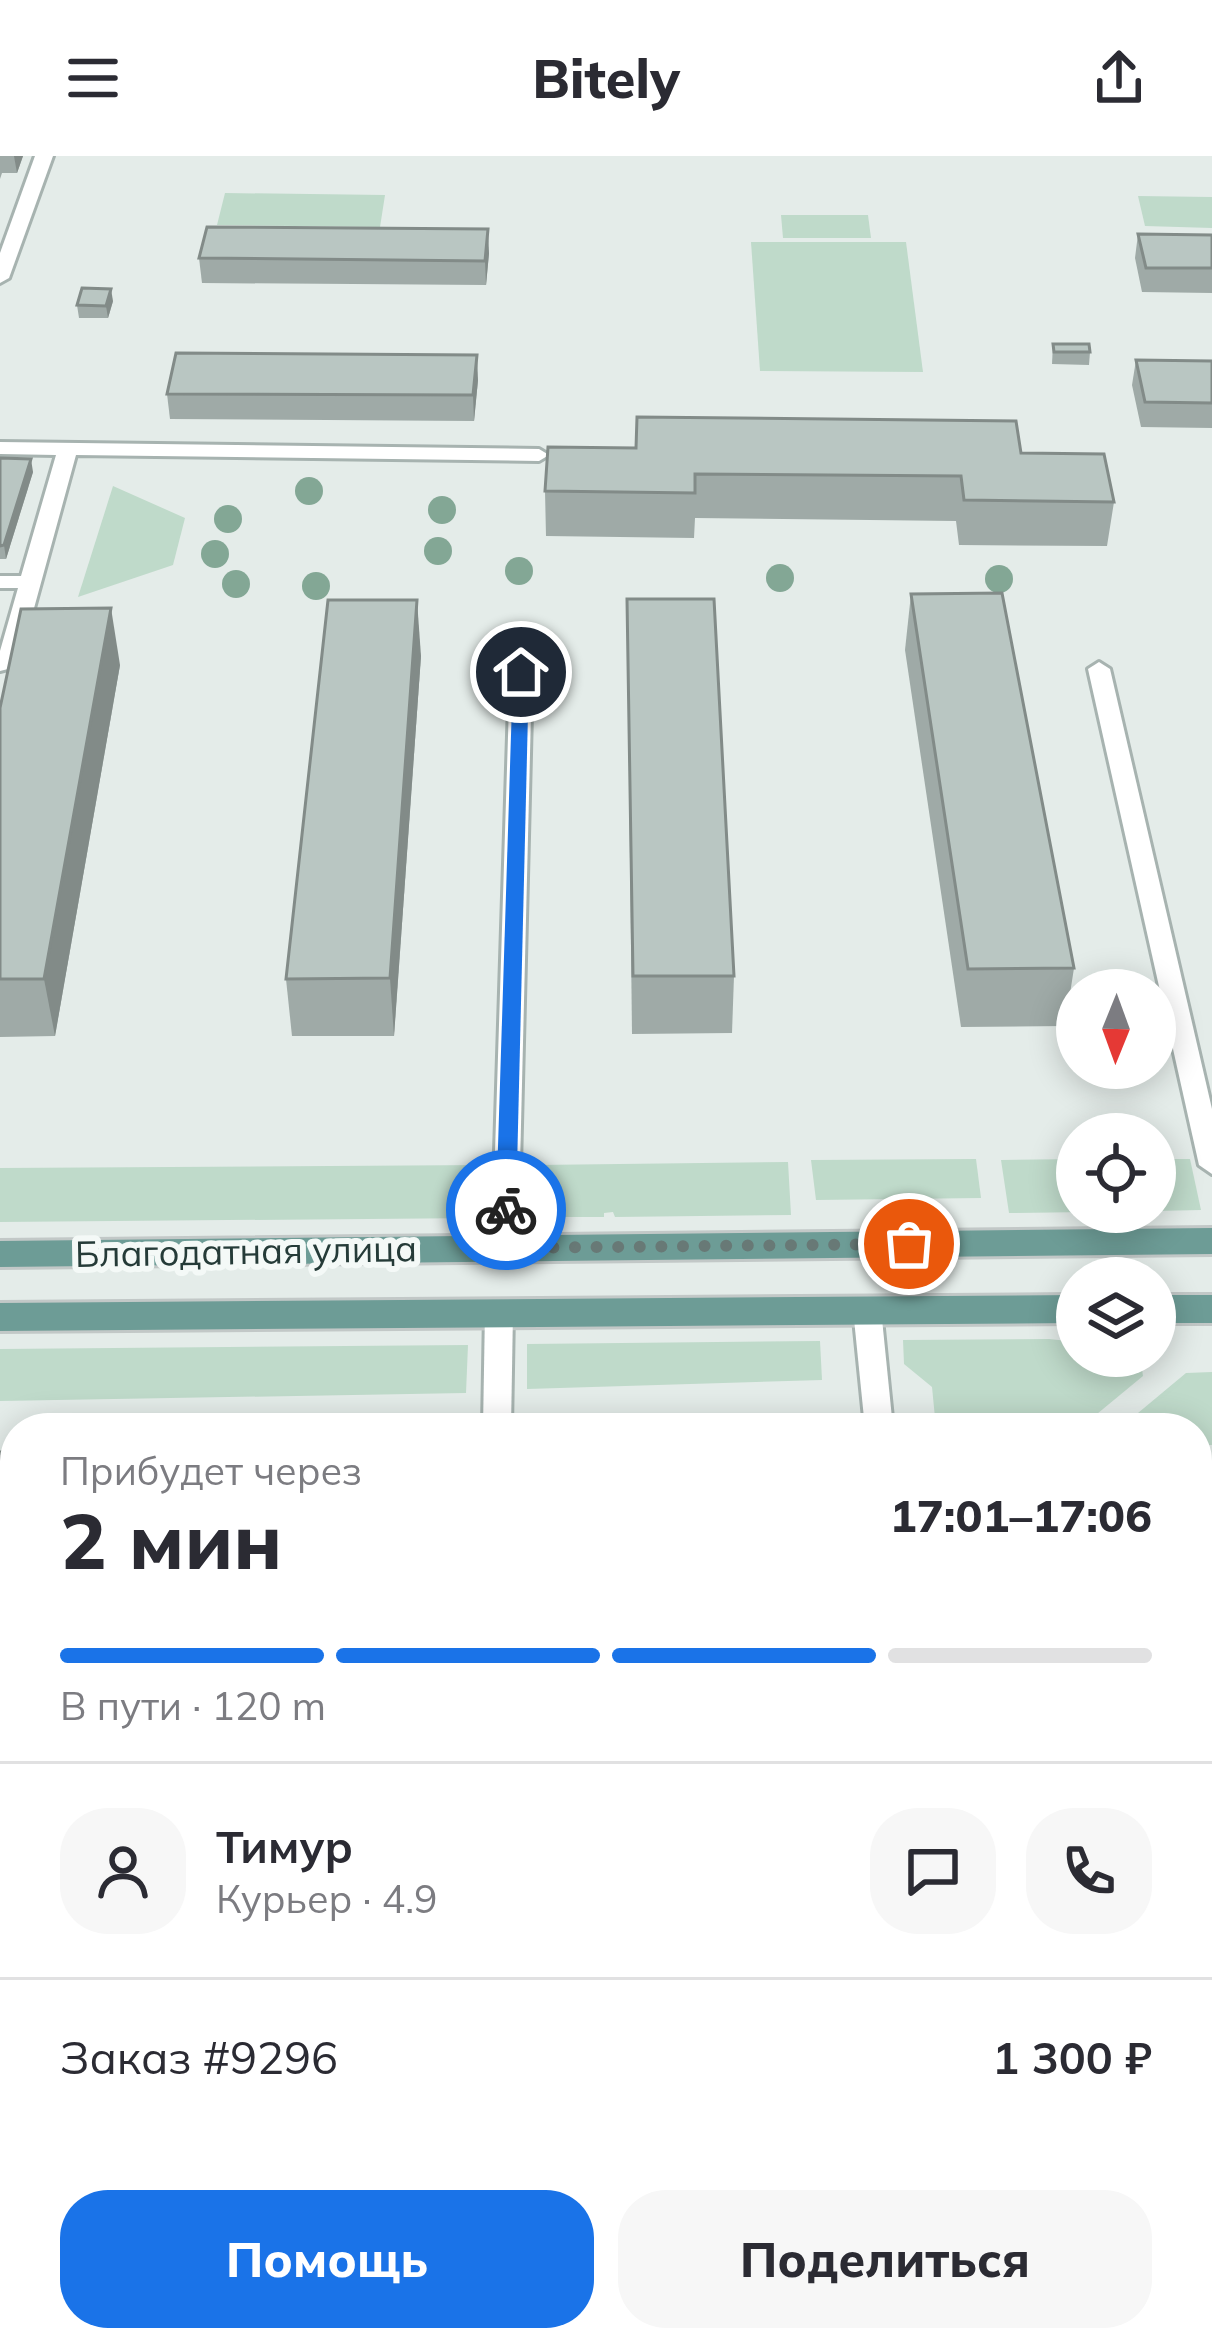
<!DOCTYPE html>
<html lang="ru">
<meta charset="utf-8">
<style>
:root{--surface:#fff;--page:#f7f7f7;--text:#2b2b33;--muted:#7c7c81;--line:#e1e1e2;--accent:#1a73e8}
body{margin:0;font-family:Mulish,sans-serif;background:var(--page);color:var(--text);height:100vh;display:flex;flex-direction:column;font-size:45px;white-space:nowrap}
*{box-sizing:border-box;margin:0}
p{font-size:39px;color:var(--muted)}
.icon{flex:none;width:66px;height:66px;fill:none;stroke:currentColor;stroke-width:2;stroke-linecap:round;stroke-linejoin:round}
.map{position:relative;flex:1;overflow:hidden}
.panel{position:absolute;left:0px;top:1257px;width:1212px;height:939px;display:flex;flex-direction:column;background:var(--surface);border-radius:48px 48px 0 0;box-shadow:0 6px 30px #0003}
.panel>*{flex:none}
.needle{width:78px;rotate:181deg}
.buttons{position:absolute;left:1056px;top:813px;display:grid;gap:24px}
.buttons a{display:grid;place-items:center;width:120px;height:120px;border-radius:50%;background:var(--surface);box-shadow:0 6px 30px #0003;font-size:60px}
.pin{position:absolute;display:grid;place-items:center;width:102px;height:102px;color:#fff;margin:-51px;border:6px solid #fff;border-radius:50%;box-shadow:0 3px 12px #0007}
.courier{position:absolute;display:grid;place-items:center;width:120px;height:120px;margin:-60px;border:9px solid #1a73e8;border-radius:50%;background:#fff;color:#222;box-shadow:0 3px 15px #0007}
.overview em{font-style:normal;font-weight:800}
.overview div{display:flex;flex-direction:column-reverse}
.overview{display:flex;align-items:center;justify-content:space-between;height:204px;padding:0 60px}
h1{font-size:78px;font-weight:800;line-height:90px}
.bar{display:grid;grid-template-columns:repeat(4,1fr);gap:18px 12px;align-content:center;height:144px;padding:0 60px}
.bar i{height:15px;border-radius:9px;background:var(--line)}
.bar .active{background:var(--accent)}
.bar p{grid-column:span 4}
.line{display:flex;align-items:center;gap:30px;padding:0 60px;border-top:3px solid var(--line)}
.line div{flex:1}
.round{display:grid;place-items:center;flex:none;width:126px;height:126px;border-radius:48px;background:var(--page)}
.button{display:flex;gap:24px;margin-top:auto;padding:24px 60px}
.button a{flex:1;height:138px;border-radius:48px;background:var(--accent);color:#fff;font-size:48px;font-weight:800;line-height:138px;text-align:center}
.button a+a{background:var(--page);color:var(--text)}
header{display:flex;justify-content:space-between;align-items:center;height:156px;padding:0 60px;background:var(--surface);font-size:54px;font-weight:800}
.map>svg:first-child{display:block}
.green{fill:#bfdaca}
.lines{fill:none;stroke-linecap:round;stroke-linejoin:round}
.service-casing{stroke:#a7b3b0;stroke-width:6}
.primary-casing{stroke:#c2c8c7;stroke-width:6}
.service{fill:#fff;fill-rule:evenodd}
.primary{fill:#6d9c96;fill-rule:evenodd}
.tree{fill:#83a795}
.wall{fill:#9faaa7}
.shaded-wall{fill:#828b88}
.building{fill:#b9c6c2;stroke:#828b88;stroke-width:3}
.route{fill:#1a73e8}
.done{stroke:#687976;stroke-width:12;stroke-dasharray:0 21.6}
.labels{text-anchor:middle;stroke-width:12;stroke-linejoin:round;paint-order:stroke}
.street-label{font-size:36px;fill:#253b38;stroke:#f4f9f7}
</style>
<header><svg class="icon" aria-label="menu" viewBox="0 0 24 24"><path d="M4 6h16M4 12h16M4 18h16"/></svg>Bitely<svg class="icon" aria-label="share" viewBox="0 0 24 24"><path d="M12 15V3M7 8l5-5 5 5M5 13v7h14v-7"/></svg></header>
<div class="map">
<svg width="1212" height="2194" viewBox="0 0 1212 2194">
<rect width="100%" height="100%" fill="#e4ece9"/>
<g class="green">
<path d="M225 37 385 39 380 71 217 69Z"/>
<path d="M1138 40 1212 41V72L1145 70Z"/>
<path d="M781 59H868L871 82H783Z"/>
<path d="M751 86H906L923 216 760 215Z"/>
<path d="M113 330 185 362 173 409 78 441Z"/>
<path d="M976 1003 981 1042 816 1044 811 1004Z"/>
<path d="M1077 1003V1056H1088L1009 1057 1001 1004Z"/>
<path d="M1155 1003H1190L1201 1054 1155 1055Z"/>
<path d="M788 1006 791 1059 615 1061 613 1056 604 1057V1061H538L537 1009Z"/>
<path d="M483 1009 481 1062 0 1066V1012Z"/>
<path d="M1049 1183 1077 1186V1200H1140L1143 1220 1080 1272H936L932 1231 904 1208 903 1184Z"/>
<path d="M820 1185 822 1224 527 1233V1188Z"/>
<path d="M468 1189 466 1237 0 1245V1193Z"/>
<path d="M1212 1216V1289H1197V1272H1120L1186 1217Z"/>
</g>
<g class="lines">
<g class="service-casing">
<g id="service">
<path d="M35 0H53L9 122 0 127V97Z"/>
<path d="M0 286 539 293 549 299 539 305 76 299 22 496 8 513 0 515V495L18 432H0V420H21L56 299 0 298Z"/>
<path d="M1099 506 1110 513 1212 953V1018L1199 1009 1088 513Z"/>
<path d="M521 509 532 516 518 1092 505 1102 492 1092 510 516Z"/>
<path d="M867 1143 877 1146 881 1153 893 1272H865L853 1153 857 1146Z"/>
<path d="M499 1145 509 1148 513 1155 511 1272H483L485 1155 489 1148Z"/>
<rect x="1197" y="1566" width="15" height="26"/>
<rect x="0" y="1576" width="15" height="26"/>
<rect x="1197" y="1855" width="15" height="32"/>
<path d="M103 2181H139L137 2194H101Z"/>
<path d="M370 2181H406L404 2194H368Z"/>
<rect x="602" y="2181" width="36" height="13"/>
<path d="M845 2181H881L883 2194H847Z"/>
<path d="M1100 2181H1137L1142 2194H1105Z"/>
</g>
</g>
<g class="primary-casing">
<g id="primary">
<path d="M1212 1072V1098L0 1111V1085Z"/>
<path d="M1077 1139V1167L0 1175V1147Z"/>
<rect x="1155" y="1139" width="57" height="28"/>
</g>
</g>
<use href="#service" class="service"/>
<use href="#primary" class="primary"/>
</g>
<g class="tree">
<circle cx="309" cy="335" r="14"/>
<circle cx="442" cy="354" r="14"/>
<circle cx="228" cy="363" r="14"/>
<circle cx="438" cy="395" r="14"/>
<circle cx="215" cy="398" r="14"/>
<circle cx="519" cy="415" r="14"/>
<circle cx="780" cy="422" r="14"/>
<circle cx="999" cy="423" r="14"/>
<circle cx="236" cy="428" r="14"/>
<circle cx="316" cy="430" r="14"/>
</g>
<g class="wall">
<path d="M0 0H23L17 17H2L0 23Z"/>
<path d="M1138 78 1212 79V137L1142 136 1135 102Z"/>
<path d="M489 97 486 129 202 127 199 102Z"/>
<path d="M113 145 108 162H79L77 149Z"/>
<path d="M1053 188 1090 196 1089 209 1052 208Z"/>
<path d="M1136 204 1212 205V272L1141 271 1132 229Z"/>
<path d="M478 224 474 265 170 263 167 238Z"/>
<path d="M548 291 1021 297 1114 346 1107 390 959 389 956 365 695 362 694 382 546 380 545 335Z"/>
<path d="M0 302 33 316 6 403H0Z"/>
<path d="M911 438 1074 812 1065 870 961 871 905 494Z"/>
<path d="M627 443 734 820 732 877 632 878Z"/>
<path d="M421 500 394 880H292L286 823Z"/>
<path d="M120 509 55 880 0 881V552Z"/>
<rect x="0" y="1296" width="15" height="202"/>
<path d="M1197 1313H1212V1508L1197 1509Z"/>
<rect x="1197" y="1628" width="15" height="147"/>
<path d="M1197 1907H1212V2150L1197 2151Z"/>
<path d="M426 2181H570V2194H428Z"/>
<path d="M677 2181H825L824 2194H678Z"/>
</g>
<g class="shaded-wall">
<path d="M14 0H23L17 17Z"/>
<path d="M488 73 489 97 486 129 485 105Z"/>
<path d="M111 133 113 145 108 162 106 150Z"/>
<path d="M477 199 478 224 474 265 473 239Z"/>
<path d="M31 303 33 316 6 403 4 389Z"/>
<path d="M417 444 421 500 394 880 390 822Z"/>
<path d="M111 452 120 509 55 880 44 823Z"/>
<path d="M15 1859V1992L5 2066 0 2053V1962Z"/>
<path d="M49 2181H67L66 2194H47Z"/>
<path d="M297 2181H309L306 2194H294Z"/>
</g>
<g class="building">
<path d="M207 71 488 73 485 105 199 102Z"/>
<path d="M1138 78 1212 79V112H1146Z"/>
<path d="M82 132 111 133 106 150 77 149Z"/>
<path d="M1053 188H1089L1090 196H1054Z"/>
<path d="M176 197 477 199 473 239 167 238Z"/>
<path d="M1136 204 1212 205V247L1145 246Z"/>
<path d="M637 261 1016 265 1021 297 1104 298 1114 346 964 344 961 320 695 318V337L545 335 548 291 636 292Z"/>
<path d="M0 302 31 303 4 389 0 390Z"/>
<path d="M1002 437 1074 812 968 813 911 438Z"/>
<path d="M627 443H714L734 820H633Z"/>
<path d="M328 444H417L390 822 286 823Z"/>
<path d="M111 452 44 823H0V552L21 453Z"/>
<path d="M0 1296H15V1453L0 1454Z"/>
<path d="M1197 1313H1212V1453L1197 1454Z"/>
<rect x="1197" y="1628" width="15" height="113"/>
<path d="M15 1645V1859L0 1962V1646Z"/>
<rect x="1197" y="1907" width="15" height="197"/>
<path d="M0 2027H15V2181H49L47 2194H0Z"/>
<path d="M174 2181H297L294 2194H171Z"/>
<path d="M920 2181H998L1000 2194H922Z"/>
</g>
<path class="route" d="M521 511 529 516 516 1054 506 1061 496 1054 513 516Z"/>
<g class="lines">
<path class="done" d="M506 1054 505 1092 909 1088"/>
</g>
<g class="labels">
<g class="street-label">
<text transform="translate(246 1095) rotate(-1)" y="13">Благодатная улица</text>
</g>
</g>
</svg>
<div class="buttons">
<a><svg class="needle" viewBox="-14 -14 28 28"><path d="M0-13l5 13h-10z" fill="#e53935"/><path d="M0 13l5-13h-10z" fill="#7c7c81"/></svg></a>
<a><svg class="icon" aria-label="locate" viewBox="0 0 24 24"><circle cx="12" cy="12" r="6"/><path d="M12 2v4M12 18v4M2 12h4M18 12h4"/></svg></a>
<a><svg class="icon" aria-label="layers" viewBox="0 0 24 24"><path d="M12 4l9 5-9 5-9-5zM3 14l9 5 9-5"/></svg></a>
</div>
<div class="pin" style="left:909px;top:1088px;background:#ea580c"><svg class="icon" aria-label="bag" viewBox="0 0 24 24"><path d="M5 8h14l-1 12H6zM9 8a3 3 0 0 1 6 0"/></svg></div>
<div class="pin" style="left:521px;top:516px;background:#1f2937"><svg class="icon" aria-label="home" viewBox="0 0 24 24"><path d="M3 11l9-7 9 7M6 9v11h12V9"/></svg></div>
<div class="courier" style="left:506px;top:1054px"><svg class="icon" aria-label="bike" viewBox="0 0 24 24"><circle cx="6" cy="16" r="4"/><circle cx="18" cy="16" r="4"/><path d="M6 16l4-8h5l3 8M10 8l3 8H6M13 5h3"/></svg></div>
<section class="panel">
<div class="overview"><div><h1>2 мин</h1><p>Прибудет через</p></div><em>17:01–17:06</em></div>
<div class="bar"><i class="active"></i><i class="active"></i><i class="active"></i><i></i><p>В пути · 120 m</p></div>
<div class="line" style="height:216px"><a class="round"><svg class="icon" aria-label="person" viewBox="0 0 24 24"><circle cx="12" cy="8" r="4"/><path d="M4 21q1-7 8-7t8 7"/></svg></a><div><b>Тимур</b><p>Курьер · 4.9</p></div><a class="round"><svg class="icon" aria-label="chat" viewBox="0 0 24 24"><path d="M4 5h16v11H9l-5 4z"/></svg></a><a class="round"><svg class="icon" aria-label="phone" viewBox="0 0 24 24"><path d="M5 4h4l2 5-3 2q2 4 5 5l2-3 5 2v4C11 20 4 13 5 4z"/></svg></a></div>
<div class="line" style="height:156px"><div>Заказ #9296</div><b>1 300 ₽</b></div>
<div class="button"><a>Помощь</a><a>Поделиться</a></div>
</section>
</div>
